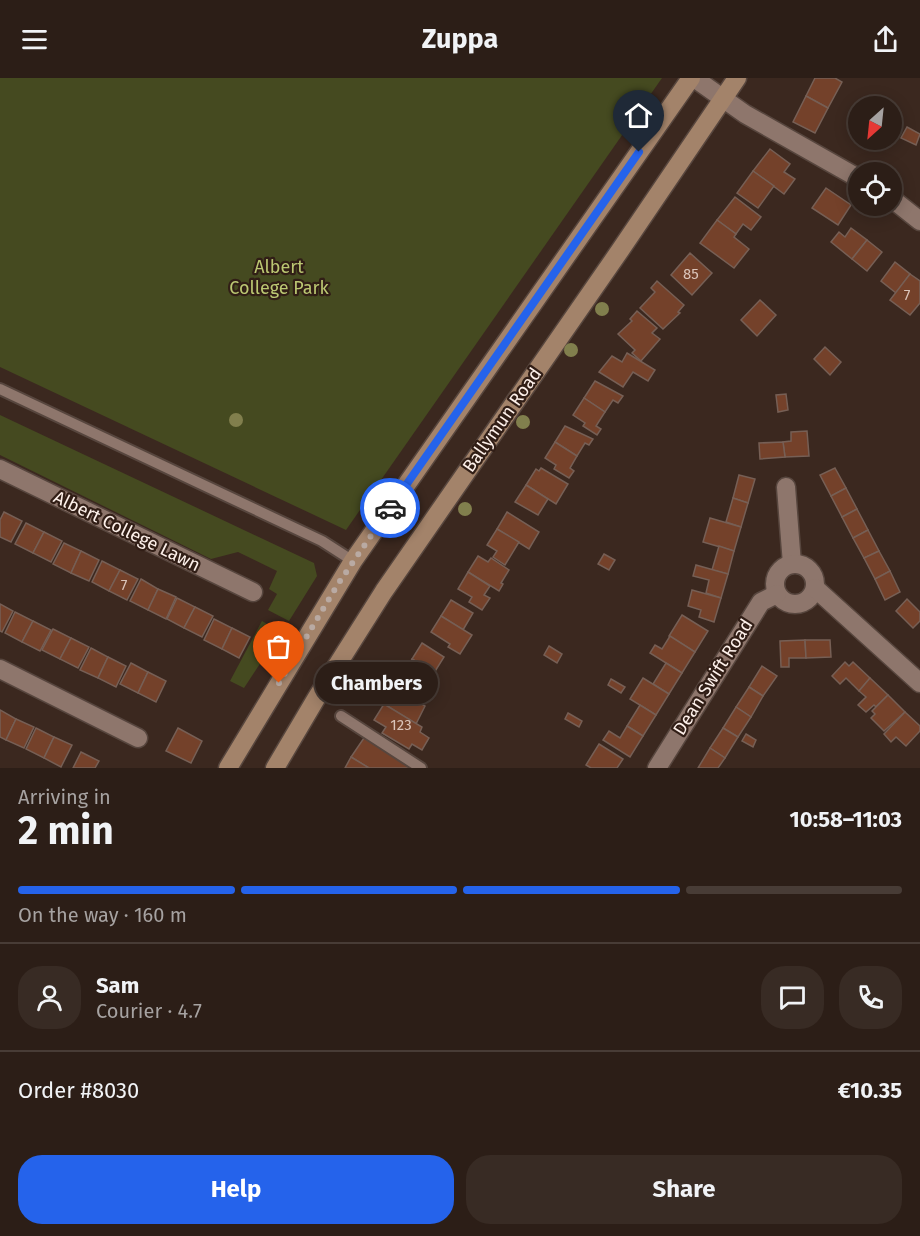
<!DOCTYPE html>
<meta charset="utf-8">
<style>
:root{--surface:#2c1e17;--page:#382b24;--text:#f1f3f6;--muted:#a6a2a1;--line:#483c36;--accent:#2563eb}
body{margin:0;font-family:"Fira Sans",sans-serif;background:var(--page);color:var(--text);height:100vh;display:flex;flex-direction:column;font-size:22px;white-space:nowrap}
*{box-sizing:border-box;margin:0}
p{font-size:20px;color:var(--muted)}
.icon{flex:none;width:33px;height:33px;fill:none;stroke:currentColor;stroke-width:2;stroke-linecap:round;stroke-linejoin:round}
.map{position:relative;height:690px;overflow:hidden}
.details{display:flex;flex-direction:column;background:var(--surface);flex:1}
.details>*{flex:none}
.needle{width:39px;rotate:207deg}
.fabs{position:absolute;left:848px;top:18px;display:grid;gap:12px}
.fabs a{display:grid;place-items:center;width:54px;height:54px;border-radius:50%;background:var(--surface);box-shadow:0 3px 15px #0003,0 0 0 2px var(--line);font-size:30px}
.pin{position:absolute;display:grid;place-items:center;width:51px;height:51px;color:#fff;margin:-62px -26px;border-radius:50% 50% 50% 0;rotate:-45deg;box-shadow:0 0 6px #0007}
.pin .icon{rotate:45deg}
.courier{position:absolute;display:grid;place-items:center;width:60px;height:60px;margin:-30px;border:4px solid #2563eb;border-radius:50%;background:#fff;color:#222;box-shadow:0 2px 8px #0007}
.bubble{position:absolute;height:42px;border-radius:21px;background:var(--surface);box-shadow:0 3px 15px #0003,0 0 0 2px var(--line);font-size:20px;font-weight:700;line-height:42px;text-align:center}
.headline em{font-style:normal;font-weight:700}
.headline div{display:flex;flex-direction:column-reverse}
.headline{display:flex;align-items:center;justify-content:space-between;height:102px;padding:0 18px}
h1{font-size:39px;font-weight:700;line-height:45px}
.bar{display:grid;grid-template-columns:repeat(4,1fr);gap:9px 6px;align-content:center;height:72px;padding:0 18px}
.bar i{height:8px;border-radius:4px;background:var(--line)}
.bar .selected{background:var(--accent)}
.bar p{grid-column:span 4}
.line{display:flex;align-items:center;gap:15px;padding:0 18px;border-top:2px solid var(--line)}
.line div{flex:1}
.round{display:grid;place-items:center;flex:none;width:63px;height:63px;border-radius:24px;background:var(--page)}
.action{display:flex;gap:12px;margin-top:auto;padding:12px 18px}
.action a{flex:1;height:69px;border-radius:24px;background:var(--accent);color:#fff;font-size:24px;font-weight:700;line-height:69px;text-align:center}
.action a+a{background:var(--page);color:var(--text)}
header{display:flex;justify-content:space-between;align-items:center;height:78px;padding:0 18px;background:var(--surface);font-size:27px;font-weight:700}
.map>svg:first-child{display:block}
.green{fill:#454a20}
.building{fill:#74412a;stroke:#765f55;stroke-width:1.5}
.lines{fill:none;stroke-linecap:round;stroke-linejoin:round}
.lane-casing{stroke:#57463e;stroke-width:14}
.street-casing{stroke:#57463e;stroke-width:21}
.secondary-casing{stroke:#57463e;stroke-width:21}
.lane{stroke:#8e766c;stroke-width:10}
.street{stroke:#8e766c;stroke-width:18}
.secondary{stroke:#a3836a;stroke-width:18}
.tree{fill:#817f4d}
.done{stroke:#b9aaa3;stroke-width:6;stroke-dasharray:0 10.8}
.route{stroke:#2563eb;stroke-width:8}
.labels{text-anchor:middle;stroke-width:4.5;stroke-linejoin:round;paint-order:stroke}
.number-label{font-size:15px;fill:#dbc4ba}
.park-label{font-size:18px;fill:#bbc772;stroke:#311e16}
.street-label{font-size:18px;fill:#fdf0ea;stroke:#311e16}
</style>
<header><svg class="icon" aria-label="menu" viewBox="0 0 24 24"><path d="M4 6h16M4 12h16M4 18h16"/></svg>Zuppa<svg class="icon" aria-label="share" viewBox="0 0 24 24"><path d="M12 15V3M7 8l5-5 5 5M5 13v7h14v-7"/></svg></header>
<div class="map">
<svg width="920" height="690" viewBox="0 0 920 690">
<rect width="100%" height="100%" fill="#3b281f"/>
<g class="green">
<path d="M0 0H662L346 452 0 289Z"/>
<path d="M0 337 314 485 317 498 289 543 268 532 277 516 269 511 277 493 238 474 211 481 0 377Z"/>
<path d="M262 543 281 554 244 610 230 603Z"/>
</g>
<g class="building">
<path d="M815 0H835L842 4 828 30 806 18Z"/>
<path d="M806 18 828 30 815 55 793 44Z"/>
<path d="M907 49 920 56 916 67 901 60Z"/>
<path d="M770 71 790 86 784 94 795 101 784 116 753 93Z"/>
<path d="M753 93 774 108 758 130 737 115Z"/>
<path d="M826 110 851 127 838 147 812 130Z"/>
<path d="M735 119 761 139 751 152 743 146 736 156 717 142Z"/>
<path d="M717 142 736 156 734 159 749 171 734 190 700 165Z"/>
<path d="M851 150 867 162 852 181 831 164 839 154 845 159Z"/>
<path d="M867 162 882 174 867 193 852 181Z"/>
<path d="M690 175 712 195 692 217 671 197Z"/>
<path d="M895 184 910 196 896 215 881 203Z"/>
<path d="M910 196 920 203V225L910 237 890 222Z"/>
<path d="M657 203 684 227 678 234 680 235 663 251 640 230 655 214 651 210Z"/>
<path d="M760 222 776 237 757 258 741 242Z"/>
<path d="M637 233 657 250 652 255 660 261 641 283 632 275 635 272 618 256 632 243 630 241Z"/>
<path d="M825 269 841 284 830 297 814 281Z"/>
<path d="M627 275 655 292 648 303 633 294 623 309 599 294 612 278 622 284Z"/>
<path d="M595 303 623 318 618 325 613 322 605 334 584 320Z"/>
<path d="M786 316 788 332 778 334 776 317Z"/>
<path d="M584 320 605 334 596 348 601 351 597 357 583 348 585 345 573 337Z"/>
<path d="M565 348 593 361 589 367 585 365 577 378 555 364Z"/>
<path d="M807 353 809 378 785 379 783 364 791 363V354Z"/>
<path d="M555 364 577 378 570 390 574 393 569 400 554 391 556 387 545 380Z"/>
<path d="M783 364 785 379 760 381 759 365Z"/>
<path d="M541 390 568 406 556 426 526 407 536 391 539 393Z"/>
<path d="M835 390 846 410 831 418 820 397Z"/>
<path d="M739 397 755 401 748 425 733 420Z"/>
<path d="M526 407 548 421 538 437 515 424Z"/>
<path d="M846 410 857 431 842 439 831 418Z"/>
<path d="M733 420 748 425 741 449 726 444Z"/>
<path d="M857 431 868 452 853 460 842 439Z"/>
<path d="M4 434 22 443 11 464 0 459V442Z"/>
<path d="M507 434 539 454 529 471 497 451Z"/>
<path d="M710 440 741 449 734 473 703 464Z"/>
<path d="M26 445 44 454 33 475 15 466Z"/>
<path d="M497 451 519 464 505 487 493 479 497 473 487 467Z"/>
<path d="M868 452 879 473 864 480 853 460Z"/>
<path d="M44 454 62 463 51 484 33 475Z"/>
<path d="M64 465 81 473 71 495 53 486Z"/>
<path d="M719 468 734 473 728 496 712 492Z"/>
<path d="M81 473 99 482 89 503 71 495Z"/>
<path d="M879 473 890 493 875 501 864 480Z"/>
<path d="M604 476 615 482 609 492 598 486Z"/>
<path d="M478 478 488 484 491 480 509 492 501 505 503 506 499 513 468 494Z"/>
<path d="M102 483 120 492 109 513 92 504Z"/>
<path d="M696 487 728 496 721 520 706 515 709 502 693 498Z"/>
<path d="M120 492 138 501 127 522 109 513Z"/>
<path d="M890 493 900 514 885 522 875 501Z"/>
<path d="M468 494 490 508 484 517 490 520 482 532 469 524 472 519 458 511Z"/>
<path d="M141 501 158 511 148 532 130 523Z"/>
<path d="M158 511 176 519 166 541 148 532Z"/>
<path d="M692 512 721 520 714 544 699 539 701 532 688 528Z"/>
<path d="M177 520 195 529 184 550 167 541Z"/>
<path d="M907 521 920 534V543L913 550 896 533Z"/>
<path d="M451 522 473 535 463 552 441 538Z"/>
<path d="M0 526 13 533 2 554 0 553Z"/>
<path d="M195 529 213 538 202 559 184 550Z"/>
<path d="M15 534 33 543 22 564 5 555Z"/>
<path d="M682 537 708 553 695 574 669 558Z"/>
<path d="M441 538 472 557 460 576 448 569 450 566 431 554Z"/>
<path d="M214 541 232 550 222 571 204 562Z"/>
<path d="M33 543 51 552 40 573 22 564Z"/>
<path d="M232 550 250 559 239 580 222 571Z"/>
<path d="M53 551 71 560 60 581 42 572Z"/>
<path d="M670 558 695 574 682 595 650 575 655 567 662 571Z"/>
<path d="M71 560 89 569 78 590 60 581Z"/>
<path d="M805 562 806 580H789V589H781L780 563Z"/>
<path d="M805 562H830L831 579 806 580Z"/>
<path d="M422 565 444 579 434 595 412 581Z"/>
<path d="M549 568 562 576 557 585 544 577Z"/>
<path d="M91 570 108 579 98 600 80 592Z"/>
<path d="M108 579 126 588 116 609 98 600Z"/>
<path d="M412 581 434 595 424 611 402 598Z"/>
<path d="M845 584 849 588 853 584 870 600 859 613 846 600 840 606 832 598Z"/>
<path d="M131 585 148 594 138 615 120 606Z"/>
<path d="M666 585 682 595 669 616 653 606Z"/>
<path d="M762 588 777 598 763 618 749 609Z"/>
<path d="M148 594 166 603 156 624 138 615Z"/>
<path d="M643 600 669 616 656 637 630 621Z"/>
<path d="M870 600 888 617 876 629 874 627 866 634 858 627 866 619 859 613Z"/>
<path d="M611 601 625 609 621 615 608 607Z"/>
<path d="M394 609 425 628 416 646 384 626Z"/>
<path d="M749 609 763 618 751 639 736 629Z"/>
<path d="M888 617 905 634 884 653 871 640 875 636 872 633Z"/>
<path d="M384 626 422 649 420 654 429 660 422 672 412 666 409 671 382 655 386 649 374 642Z"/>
<path d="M640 627 656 637 643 658 627 648Z"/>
<path d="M736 629 751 639 738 659 723 650Z"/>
<path d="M0 632 16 641 6 662 0 659Z"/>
<path d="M905 634 920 648V653L906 668 896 659 891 664 884 656Z"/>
<path d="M568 635 582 643 579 649 565 641Z"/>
<path d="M16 641 34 649 24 670 6 662Z"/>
<path d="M627 648 643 658 630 679 603 662 609 653 620 660Z"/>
<path d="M36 650 54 659 44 680 26 671Z"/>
<path d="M178 650 202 663 191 685 166 673Z"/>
<path d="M723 650 738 659 725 680 710 670Z"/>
<path d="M746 656 756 662 753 669 742 663Z"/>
<path d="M366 657 417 690H369L351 679Z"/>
<path d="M54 659 72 667 61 689 44 680Z"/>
<path d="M599 666 623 681 617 690H591L586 687Z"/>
<path d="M710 670 725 680 718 690H698Z"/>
<path d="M81 674 99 683 95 690H73Z"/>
<path d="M351 679 369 690H345Z"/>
</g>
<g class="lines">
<g class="lane-casing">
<g id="lane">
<path d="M0 311 322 463 353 483"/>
<path d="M341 638 421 690"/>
</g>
</g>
<g class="street-casing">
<g id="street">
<path d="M694 0 745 36 858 100"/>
<path d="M891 120 920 143"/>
<path d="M0 391 253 514"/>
<path d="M786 409 792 486"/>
<circle cx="795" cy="506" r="20"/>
<path d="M815 510 920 605"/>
<path d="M0 591 138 660"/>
<path d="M657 690 761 524 777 516"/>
</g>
</g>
<g class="secondary-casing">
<g id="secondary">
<path d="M228 690 353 483 691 0"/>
<path d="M275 690 317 619 384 513 621 171 737 0"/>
</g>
</g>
<use href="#lane" class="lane"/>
<use href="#street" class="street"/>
<use href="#secondary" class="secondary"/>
</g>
<g class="tree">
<circle cx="602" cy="231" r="7"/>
<circle cx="571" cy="272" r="7"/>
<circle cx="236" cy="342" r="7"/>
<circle cx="523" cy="344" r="7"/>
<circle cx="465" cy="431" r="7"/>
<circle cx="355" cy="603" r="7"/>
</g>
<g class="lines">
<path class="done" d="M279 605 338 506 390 430"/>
<path class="route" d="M390 430 639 74"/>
</g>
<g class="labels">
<g class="number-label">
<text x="691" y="201">85</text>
<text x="907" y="222">7</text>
<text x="124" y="512">7</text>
<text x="401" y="652">123</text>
</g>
<g class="park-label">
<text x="279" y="195">Albert<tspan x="279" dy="21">College Park</tspan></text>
</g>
<g class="street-label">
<text transform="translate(502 342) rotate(-55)" y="6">Ballymun Road</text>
<text transform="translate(127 453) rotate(26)" y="6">Albert College Lawn</text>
<text transform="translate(713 599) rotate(-58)" y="6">Dean Swift Road</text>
</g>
</g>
</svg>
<div class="fabs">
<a><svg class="needle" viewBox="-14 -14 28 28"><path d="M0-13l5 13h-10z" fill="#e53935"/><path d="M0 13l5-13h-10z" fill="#a6a2a1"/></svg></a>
<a><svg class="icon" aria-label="locate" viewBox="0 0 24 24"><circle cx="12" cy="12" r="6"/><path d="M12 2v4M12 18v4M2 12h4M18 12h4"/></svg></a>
</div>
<div class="pin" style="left:279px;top:605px;background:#ea580c"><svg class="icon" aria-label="bag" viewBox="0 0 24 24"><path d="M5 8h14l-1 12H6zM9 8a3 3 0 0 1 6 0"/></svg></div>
<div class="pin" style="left:639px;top:74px;background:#1f2937"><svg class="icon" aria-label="home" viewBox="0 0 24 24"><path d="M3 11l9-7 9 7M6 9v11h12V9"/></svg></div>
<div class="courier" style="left:390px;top:430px"><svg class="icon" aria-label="car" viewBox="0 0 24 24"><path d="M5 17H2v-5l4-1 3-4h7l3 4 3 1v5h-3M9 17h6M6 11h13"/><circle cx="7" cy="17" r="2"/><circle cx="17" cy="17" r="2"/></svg></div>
<div class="bubble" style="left:315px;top:584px;width:123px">Chambers</div>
</div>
<section class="details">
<div class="headline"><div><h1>2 min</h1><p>Arriving in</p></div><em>10:58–11:03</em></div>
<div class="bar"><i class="selected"></i><i class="selected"></i><i class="selected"></i><i></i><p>On the way · 160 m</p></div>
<div class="line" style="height:108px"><a class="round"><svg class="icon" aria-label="person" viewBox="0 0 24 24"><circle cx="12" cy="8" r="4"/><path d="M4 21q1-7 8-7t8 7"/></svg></a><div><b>Sam</b><p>Courier · 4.7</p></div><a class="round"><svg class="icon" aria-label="chat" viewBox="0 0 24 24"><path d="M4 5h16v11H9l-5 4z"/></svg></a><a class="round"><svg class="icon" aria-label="phone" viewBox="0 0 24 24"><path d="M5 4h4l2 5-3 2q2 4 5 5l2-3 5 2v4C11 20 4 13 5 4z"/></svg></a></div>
<div class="line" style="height:78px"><div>Order #8030</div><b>€10.35</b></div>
<div class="action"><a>Help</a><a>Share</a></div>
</section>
